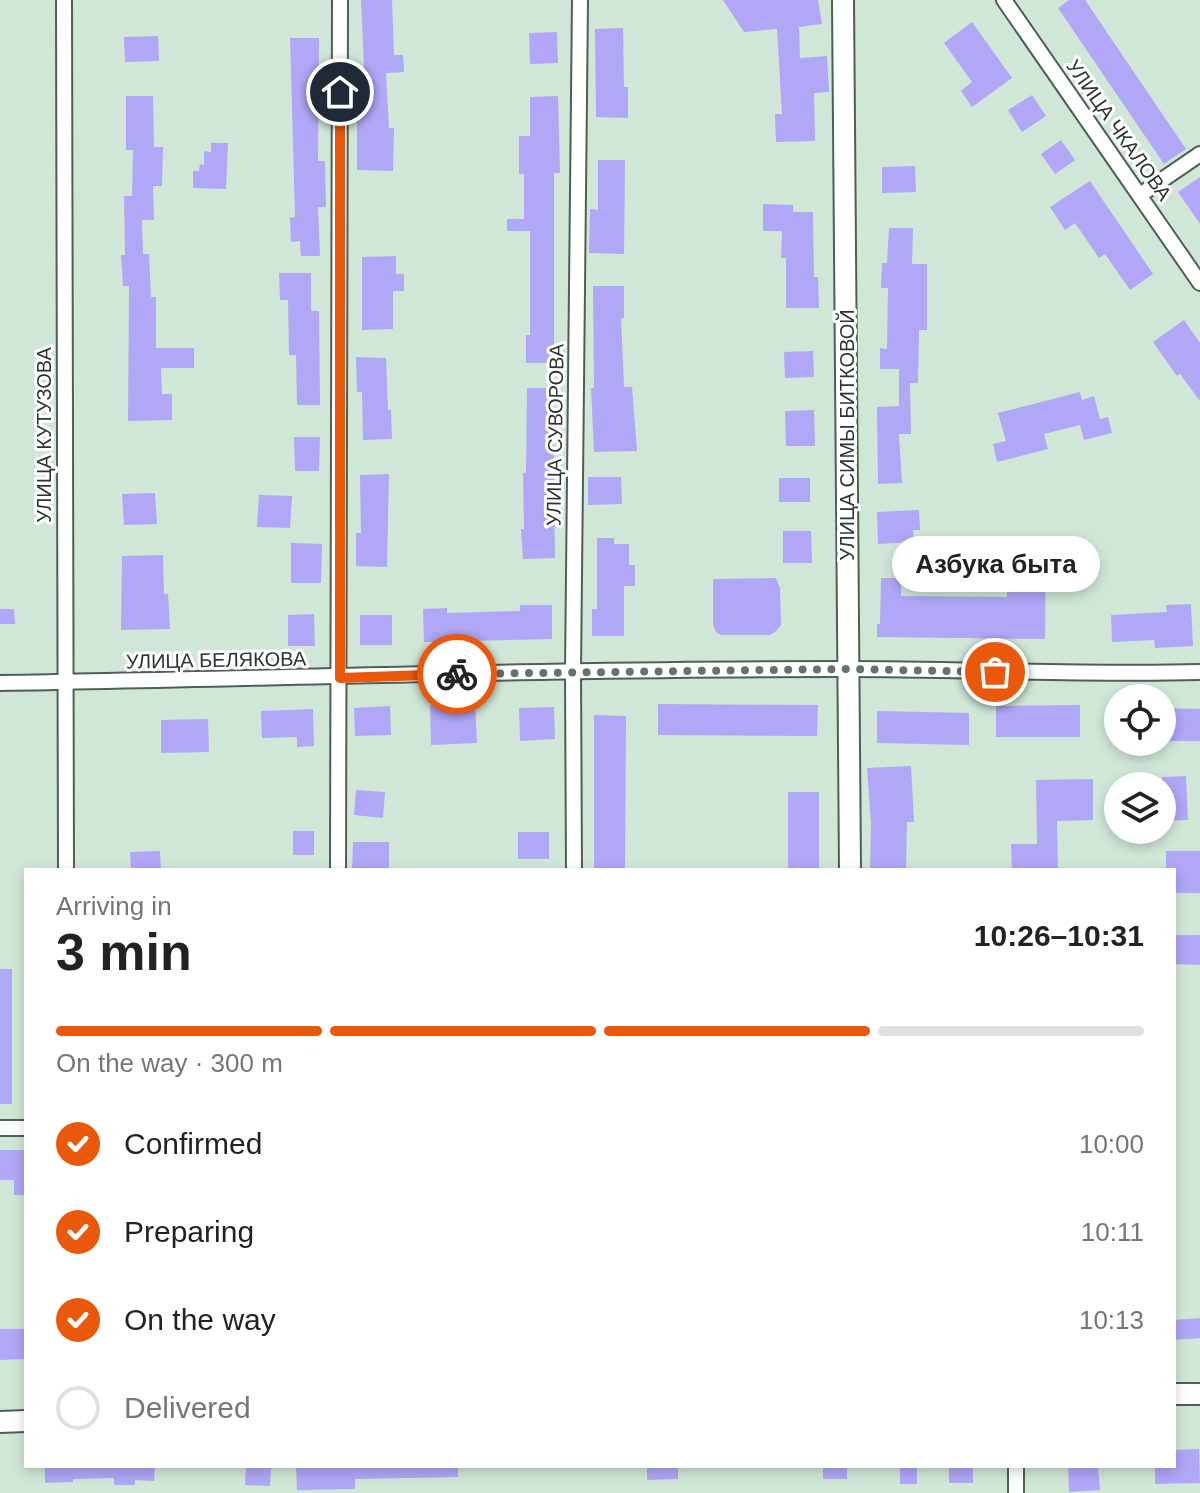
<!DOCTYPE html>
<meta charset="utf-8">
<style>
:root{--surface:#fff;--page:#f6f6f6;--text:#222;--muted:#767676;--line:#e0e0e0;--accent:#ea580c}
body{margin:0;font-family:Arial,sans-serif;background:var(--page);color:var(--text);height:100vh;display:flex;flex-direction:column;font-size:30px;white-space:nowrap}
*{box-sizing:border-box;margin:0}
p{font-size:26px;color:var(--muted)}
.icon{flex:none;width:44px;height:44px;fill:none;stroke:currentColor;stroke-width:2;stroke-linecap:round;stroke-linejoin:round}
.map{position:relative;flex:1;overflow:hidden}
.details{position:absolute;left:24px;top:868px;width:1152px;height:600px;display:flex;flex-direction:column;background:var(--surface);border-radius:0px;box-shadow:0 4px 12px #0003}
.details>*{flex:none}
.fabs{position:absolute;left:1104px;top:684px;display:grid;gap:16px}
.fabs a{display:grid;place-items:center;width:72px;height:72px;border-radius:50%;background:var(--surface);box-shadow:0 4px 12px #0003;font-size:40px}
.pin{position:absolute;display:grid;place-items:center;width:68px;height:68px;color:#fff;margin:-34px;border:4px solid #fff;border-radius:50%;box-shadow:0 2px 8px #0007}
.courier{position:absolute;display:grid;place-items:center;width:80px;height:80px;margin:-40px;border:6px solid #ea580c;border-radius:50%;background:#fff;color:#222;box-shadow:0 2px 10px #0007}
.bubble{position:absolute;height:56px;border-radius:28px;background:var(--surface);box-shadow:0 4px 12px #0003;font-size:26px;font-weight:700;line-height:56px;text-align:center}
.summary em{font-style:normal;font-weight:700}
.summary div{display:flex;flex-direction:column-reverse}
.summary{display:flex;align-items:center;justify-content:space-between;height:136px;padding:0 32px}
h1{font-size:52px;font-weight:700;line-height:60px}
.bar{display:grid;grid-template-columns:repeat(4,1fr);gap:12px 8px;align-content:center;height:96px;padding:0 32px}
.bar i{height:10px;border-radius:6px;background:var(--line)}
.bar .current{background:var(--accent)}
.bar p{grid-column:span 4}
ol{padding:0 32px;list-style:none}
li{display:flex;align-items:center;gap:24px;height:88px}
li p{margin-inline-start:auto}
li .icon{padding:8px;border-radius:50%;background:var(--accent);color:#fff;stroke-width:4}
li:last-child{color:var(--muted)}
li i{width:44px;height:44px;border:4px solid var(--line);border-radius:50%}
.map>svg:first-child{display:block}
.building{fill:#b0a7f7}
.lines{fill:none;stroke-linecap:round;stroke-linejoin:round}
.street-casing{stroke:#4c6053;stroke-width:18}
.secondary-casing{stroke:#4c6053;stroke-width:24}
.street{stroke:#fff;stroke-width:14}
.secondary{stroke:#fff;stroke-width:20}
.done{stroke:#65736a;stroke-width:8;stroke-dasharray:0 14.4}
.route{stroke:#ea580c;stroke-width:10}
.labels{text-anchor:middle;stroke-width:6;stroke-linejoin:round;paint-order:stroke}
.street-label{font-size:20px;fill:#2c352f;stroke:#fff}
</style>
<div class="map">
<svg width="1200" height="1493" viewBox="0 0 1200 1493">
<rect width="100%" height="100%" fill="#d0e7d7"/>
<g class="building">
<path d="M361 0H392L394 55H403L404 72 386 73 389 128H394L393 171 357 170V91L365 90Z"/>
<path d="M723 0H818L822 24 799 27 800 58 827 56 829 92 814 93 815 141 776 142 775 114H782L777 29 744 32Z"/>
<path d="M1069 0H1085L1186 149 1164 164 1058 8Z"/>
<path d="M972 22 1012 78 972 107 961 91 972 82 944 43Z"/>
<path d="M623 28 624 87H628V118L596 117 595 29Z"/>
<path d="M557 32 558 63 530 64 529 33Z"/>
<path d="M158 36 159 61 125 62 124 37Z"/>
<path d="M290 38H319L318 161H325L326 207H318L320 256H301L300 241 291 242 290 218 295 217Z"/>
<path d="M1032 95 1046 116 1022 132 1008 110Z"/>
<path d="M126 96H153L154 147H163L162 186H153L154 220H142L143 254H149L151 297H156V348H194V368H161L162 394H172V420L128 421 129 286H123L121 255H125L124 196H132L133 150H126Z"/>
<path d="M558 96 560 173H554V363H526V335H530V231H507V219H524V174H519V136H530V97Z"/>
<path d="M1061 140 1075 160 1055 174 1041 154Z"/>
<path d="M211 143H228L226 189 193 188V171H199L200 164 204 165V151L211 152Z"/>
<path d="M598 160H625L624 254 589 253 590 209 598 210Z"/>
<path d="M915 166 916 192 882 193V167Z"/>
<path d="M1200 177V224L1178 192Z"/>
<path d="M1090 181 1153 274 1130 290 1105 254 1099 258 1075 223 1065 230 1050 207Z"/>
<path d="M763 204 793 205V212H813L814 277H818L819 308H786V258H781L782 231H763Z"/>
<path d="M889 228H913L912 264H927V330H919L918 383H910L911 434H899L902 483 878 484 877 407 899 406V369H880V348L887 349 888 288H881L882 263H887Z"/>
<path d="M396 256V274H404V291H393V329L362 330V257Z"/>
<path d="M279 273H311V311H319L320 405H297L296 355H289L288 300H280Z"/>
<path d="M593 286H624V318H621L624 387H632L637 451 594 452 591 388H594Z"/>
<path d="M1184 320 1200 343V401L1180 374 1177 376 1153 342Z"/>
<path d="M813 351 814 377 785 378 784 352Z"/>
<path d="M356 357 386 358 388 410H391L392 439 363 440 362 392H357Z"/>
<path d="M527 388H553L555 558 523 559 521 529H524L523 473H526Z"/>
<path d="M1080 392 1082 400 1094 396 1100 419 1108 417 1112 433 1084 440 1080 425 1044 434 1048 449 997 462 993 444 1006 441 998 413Z"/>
<path d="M814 410 815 446H786L785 411Z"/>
<path d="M294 437H320L319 471H295Z"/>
<path d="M389 474 387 567 356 566V533H361L360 475Z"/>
<path d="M588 477H621L622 504 588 505Z"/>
<rect x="779" y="478" width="31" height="24"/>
<path d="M155 493 157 524 124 525 122 494Z"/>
<path d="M259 495 292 496 290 528 257 527Z"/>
<path d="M919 510 920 530H913L914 542 878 544 877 512Z"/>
<path d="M783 531H811L812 563H783Z"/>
<path d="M597 538H614V544H629V565H635V586H624V636H592V609H597Z"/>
<path d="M291 543 322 544 321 583H291Z"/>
<path d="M1007 552 1046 553 1045 639 877 637V624H880L881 578H901V596L1007 597Z"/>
<path d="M163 555 164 594H168L170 629 121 630 122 556Z"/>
<path d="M776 578 780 588 781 625 776 631 770 635H721L716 632 713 625V579Z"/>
<path d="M1191 604 1193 646 1155 648 1154 640 1112 642 1111 615 1167 612 1166 605Z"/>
<path d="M520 605H552V639L424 642 423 609 447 608V613L520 611Z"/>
<path d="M0 609H14L15 624H0Z"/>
<path d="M314 614 315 646H288V615Z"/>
<rect x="360" y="615" width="32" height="30"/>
<path d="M475 703 477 743 431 745 430 705Z"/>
<path d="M658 704 818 705 817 736 658 735Z"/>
<path d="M1080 705V737H996V706Z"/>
<path d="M390 706 391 735 355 736 354 708Z"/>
<path d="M554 707 555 739 520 741 519 708Z"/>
<path d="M1162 708 1200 709V741H1162Z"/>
<path d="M313 709 314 746 297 747V737L262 738 261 711Z"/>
<path d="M877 711 969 713V745L877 743Z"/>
<path d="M594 715 626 716 625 870H594Z"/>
<path d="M208 719 209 752 161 753V720Z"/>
<path d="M911 766 914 822H907L906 870H870L871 824 867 768Z"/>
<path d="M1186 776 1188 820 1162 821V777Z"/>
<path d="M1093 779V820L1057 821 1058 870H1012L1011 844H1037L1036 780Z"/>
<path d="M356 790 385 792 383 818 354 815Z"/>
<rect x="788" y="792" width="31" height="78"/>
<rect x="293" y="831" width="21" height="24"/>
<rect x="518" y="832" width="31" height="27"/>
<path d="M353 842H389V870H352Z"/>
<path d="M160 851 161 870H131L130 852Z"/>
<path d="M1166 851H1200V893H1174V870H1166Z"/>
<path d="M1174 935H1200V965L1174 964Z"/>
<rect x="0" y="969" width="12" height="135"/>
<path d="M0 1150H26V1195H14V1180H0Z"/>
<path d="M1200 1318V1338L1174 1340V1320Z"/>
<path d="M0 1329H26V1359L0 1360Z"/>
<path d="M1199 1449 1200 1483 1155 1484V1466H1174V1450Z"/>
<path d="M45 1466H155L154 1481 135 1480V1485H114V1478L73 1479V1482L45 1483Z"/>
<path d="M246 1466H271L270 1486 245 1485Z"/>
<path d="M296 1466H458V1477L355 1479V1489L297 1490Z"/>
<path d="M647 1466H678V1479L647 1480Z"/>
<rect x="823" y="1466" width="24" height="13"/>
<rect x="900" y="1466" width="17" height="18"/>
<rect x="949" y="1466" width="24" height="17"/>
<path d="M1068 1466H1098L1100 1490 1069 1492Z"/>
</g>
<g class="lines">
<g class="street-casing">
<g id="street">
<path d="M64 0 66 870"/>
<path d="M1004 0 1200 283"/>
<path d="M1140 195 1200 154"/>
<path d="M0 683C281 678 563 669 844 669 963 669 1081 675 1200 672"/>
<path d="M338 870 340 0"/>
<path d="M574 870 573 671 580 0"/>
<path d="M0 1128H26"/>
<path d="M1016 1466V1493"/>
</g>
</g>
<g class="secondary-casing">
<g id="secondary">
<path d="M843 0 850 870"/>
<path d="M1174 1394H1200"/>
<path d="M0 1422 26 1421"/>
</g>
</g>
<use href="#street" class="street"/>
<use href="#secondary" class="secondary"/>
</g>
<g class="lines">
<path class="done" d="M457 674 847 669 995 672"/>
<path class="route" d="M340 92V678L457 674"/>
</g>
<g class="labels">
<g class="street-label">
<text transform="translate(1119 130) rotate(55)" y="7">УЛИЦА ЧКАЛОВА</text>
<text transform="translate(44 435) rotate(-90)" y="7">УЛИЦА КУТУЗОВА</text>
<text transform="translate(555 435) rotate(-89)" y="7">УЛИЦА СУВОРОВА</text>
<text transform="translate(847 435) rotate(-90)" y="7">УЛИЦА СИМЫ БИТКОВОЙ</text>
<text transform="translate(216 660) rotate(-1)" y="7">УЛИЦА БЕЛЯКОВА</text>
</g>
</g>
</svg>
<div class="fabs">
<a><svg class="icon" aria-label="locate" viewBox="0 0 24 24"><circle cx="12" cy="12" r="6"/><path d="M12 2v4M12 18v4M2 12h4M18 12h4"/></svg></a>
<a><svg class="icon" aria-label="layers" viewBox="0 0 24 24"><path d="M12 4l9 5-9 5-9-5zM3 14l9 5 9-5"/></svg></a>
</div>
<div class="pin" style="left:995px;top:672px;background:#ea580c"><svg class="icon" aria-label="bag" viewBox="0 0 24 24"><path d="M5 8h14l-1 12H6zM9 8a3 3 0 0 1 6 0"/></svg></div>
<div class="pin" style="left:340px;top:92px;background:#1f2937"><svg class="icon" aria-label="home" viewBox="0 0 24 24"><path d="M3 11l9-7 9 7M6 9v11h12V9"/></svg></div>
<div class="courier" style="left:457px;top:674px"><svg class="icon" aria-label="bike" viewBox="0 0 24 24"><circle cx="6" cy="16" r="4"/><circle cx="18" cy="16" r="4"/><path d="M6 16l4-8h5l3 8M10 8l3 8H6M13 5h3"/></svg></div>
<div class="bubble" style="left:892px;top:536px;width:208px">Азбука быта</div>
<section class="details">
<div class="summary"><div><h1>3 min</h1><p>Arriving in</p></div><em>10:26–10:31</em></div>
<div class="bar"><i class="current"></i><i class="current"></i><i class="current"></i><i></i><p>On the way · 300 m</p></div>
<ol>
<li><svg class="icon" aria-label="check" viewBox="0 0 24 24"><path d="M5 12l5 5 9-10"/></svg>Confirmed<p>10:00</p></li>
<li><svg class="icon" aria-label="check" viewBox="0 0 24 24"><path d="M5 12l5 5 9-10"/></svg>Preparing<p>10:11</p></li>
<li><svg class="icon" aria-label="check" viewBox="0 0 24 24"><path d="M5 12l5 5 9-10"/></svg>On the way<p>10:13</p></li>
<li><i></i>Delivered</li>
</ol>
</section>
</div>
